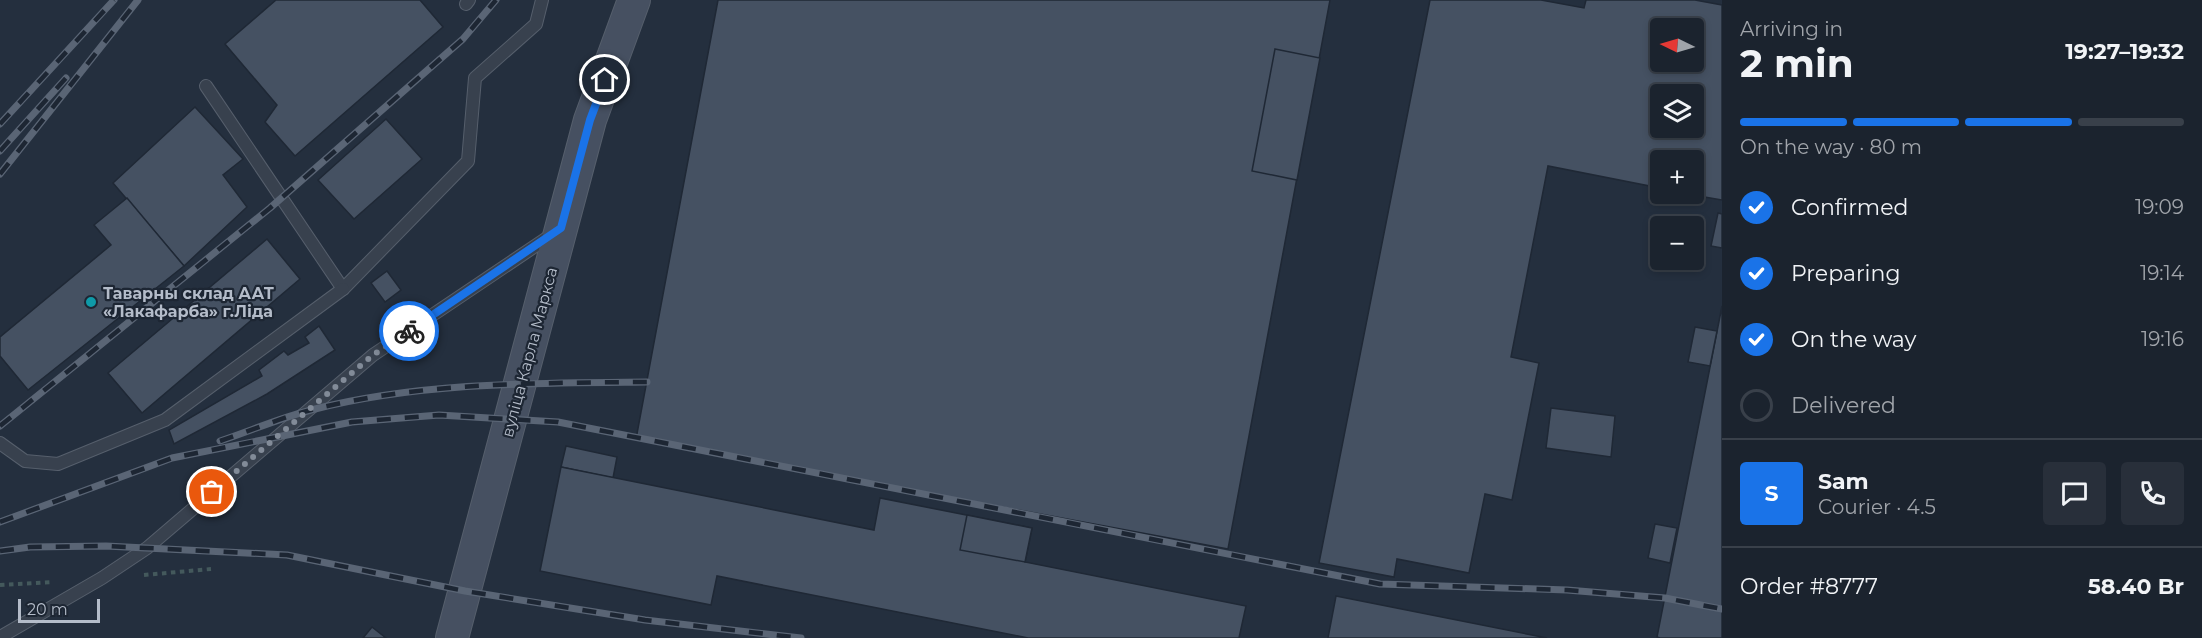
<!DOCTYPE html>
<meta charset="utf-8">
<style>
:root{--surface:#1b232e;--page:#282f3a;--text:#f1f3f6;--muted:#a0a4aa;--line:#39404a;--accent:#1a73e8}
body{margin:0;font-family:Montserrat,sans-serif;background:var(--page);color:var(--text);height:100vh;display:flex;flex-direction:column;font-size:22px;white-space:nowrap}
*{box-sizing:border-box;margin:0}
p{font-size:20px;color:var(--muted)}
.icon{flex:none;width:33px;height:33px;fill:none;stroke:currentColor;stroke-width:2;stroke-linecap:round;stroke-linejoin:round}
.map{position:relative;flex:1;overflow:hidden}
.drawer{display:flex;flex-direction:column;background:var(--surface);width:480px}
.drawer>*{flex:none}
.needle{width:39px;rotate:275deg}
.controls{position:absolute;left:1650px;top:18px;display:grid;gap:12px}
.controls a{display:grid;place-items:center;width:54px;height:54px;border-radius:6px;background:var(--surface);box-shadow:0 3px 9px #0003,0 0 0 2px var(--line);font-size:30px}
.scale{position:absolute;left:18px;bottom:15px;width:82px;box-sizing:border-box;padding-left:6px;border:3px solid #b4bcc9;border-top:0;font-size:16px;line-height:21px;white-space:nowrap;color:#b4bcc9;-webkit-text-stroke:4px #1d2633;paint-order:stroke}
.pin{position:absolute;display:grid;place-items:center;width:51px;height:51px;color:#fff;margin:-26px;border:3px solid #fff;border-radius:50%;box-shadow:0 2px 6px #0007}
.courier{position:absolute;display:grid;place-items:center;width:60px;height:60px;margin:-30px;border:4px solid #1a73e8;border-radius:50%;background:#fff;color:#222;box-shadow:0 2px 8px #0007}
.summary em{font-style:normal;font-weight:700}
.summary div{display:flex;flex-direction:column-reverse}
.summary{display:flex;align-items:center;justify-content:space-between;height:102px;padding:0 18px}
h1{font-size:39px;font-weight:700;line-height:45px}
.bar{display:grid;grid-template-columns:repeat(4,1fr);gap:9px 6px;align-content:center;height:72px;padding:0 18px}
.bar i{height:8px;border-radius:4px;background:var(--line)}
.bar .current{background:var(--accent)}
.bar p{grid-column:span 4}
.line{display:flex;align-items:center;gap:15px;padding:0 18px;border-top:2px solid var(--line)}
.line div{flex:1}
.round{display:grid;place-items:center;flex:none;width:63px;height:63px;border-radius:6px;background:var(--page)}
ol{padding:0 18px;list-style:none}
li{display:flex;align-items:center;gap:18px;height:66px}
li p{margin-inline-start:auto}
li .icon{padding:6px;border-radius:50%;background:var(--accent);color:#fff;stroke-width:4}
li:last-child{color:var(--muted)}
li i{width:33px;height:33px;border:3px solid var(--line);border-radius:50%}
main{display:flex;flex:1;min-height:0}
.map>svg:first-child{display:block}
.building{fill:#455162;stroke:#1f2835;stroke-width:1.5;fill-rule:evenodd}
.lines{fill:none;stroke-linecap:round;stroke-linejoin:round}
.service-casing{stroke:#565f6c;stroke-width:14}
.secondary-casing{stroke:#565f6c;stroke-width:34}
.path{stroke:#44595c;stroke-width:4;stroke-dasharray:4.5 4.5;stroke-linecap:butt}
.service{stroke:#38414e;stroke-width:12}
.secondary{stroke:#465061;stroke-width:32}
.rail-casing{stroke:#5a6575;stroke-width:7}
.rail{stroke:#1d2633;stroke-width:4.5;stroke-dasharray:14;stroke-linecap:butt}
.done{stroke:#828b98;stroke-width:6;stroke-dasharray:0 10.8}
.route{stroke:#1a73e8;stroke-width:8}
.culture-dot{fill:#0f9aa8;stroke:#1d2633;stroke-width:2}
.labels{text-anchor:middle;stroke-width:4.5;stroke-linejoin:round;paint-order:stroke}
.poi-label{font-size:16px;font-weight:bold;fill:#b4bcc9;stroke:#1d2633;text-anchor:start}
.street-label{font-size:16px;fill:#b4bcc9;stroke:#1d2633}
</style>
<main>
<div class="map">
<svg width="1722" height="638" viewBox="0 0 1722 638">
<rect width="100%" height="100%" fill="#242f3e"/>
<g class="building">
<path d="M276 0H420L443 27 295 156 265 122 277 105 225 44Z"/>
<path d="M718 0H1330L1228 549 636 439Z"/>
<path d="M1430 0H1541L1584 8 1586 0H1695L1722 5V200L1687 194H1694V160H1660V188L1548 166 1511 357 1539 363 1512 500 1485 494 1469 573 1397 559 1394 577 1319 563ZM1660 28H1694V62H1660ZM1660 94H1694V128H1660Z"/>
<path d="M1275 49 1320 58 1297 180 1252 171Z"/>
<path d="M195 107 243 159 223 175 247 207 184 266 113 183Z"/>
<path d="M386 119 422 159 354 219 318 180Z"/>
<path d="M127 198 184 266 28 390 0 356V337L111 245 94 225Z"/>
<path d="M1718 213 1722 214V248L1711 246Z"/>
<path d="M267 239 300 279 142 413 108 373Z"/>
<path d="M387 271 401 290 385 302 371 283Z"/>
<path d="M1722 306V638H1660L1657 637Z"/>
<path d="M319 326 335 350 267 394 174 444 169 430 262 376 259 370 284 351 288 355 309 343 305 337Z"/>
<path d="M1695 327 1717 331 1710 366 1688 362Z"/>
<path d="M1551 408 1615 416 1611 457 1546 448Z"/>
<path d="M566 446 617 457 613 478 561 467Z"/>
<path d="M561 467 874 530 880 498 1032 528 1025 562 1246 606 1239 638H1028L717 576 711 605 540 571Z"/>
<path d="M967 515 1032 528 1025 562 960 550Z"/>
<path d="M1655 524 1677 528 1670 563 1648 558Z"/>
<path d="M1336 596 1547 638H1328Z"/>
<path d="M372 627 386 638H363Z"/>
</g>
<g class="lines">
<g class="service-casing">
<g id="service">
<path d="M466 4 469 0"/>
<path d="M206 86 343 289 468 161 475 78 536 24 542 0"/>
<path d="M0 443 25 461 58 464 165 420 343 289"/>
<path d="M2 636 102 578 147 548 373 355 553 234"/>
</g>
</g>
<g class="secondary-casing">
<path id="secondary" d="M452 638 590 120 634 0"/>
</g>
<g class="path">
<path d="M144 575 211 569"/>
<path d="M0 585 53 582"/>
</g>
<use href="#service" class="service"/>
<use href="#secondary" class="secondary"/>
<g class="rail-casing">
<g id="rail">
<path d="M0 124 114 0"/>
<path d="M0 151 66 78"/>
<path d="M0 174 138 0"/>
<path d="M0 426 270 208 463 39 496 0"/>
<path d="M220 441C250 431 280 418 311 410 420 382 535 383 647 382"/>
<path d="M0 522 172 458 352 422 439 415 558 422 1380 584 1567 590 1665 598 1722 609"/>
<path d="M0 551 30 547 106 546 287 555 465 591 645 620 801 638"/>
</g>
</g>
<use href="#rail" class="rail"/>
</g>
<g class="lines">
<path class="done" d="M212 492 373 355 409 331"/>
<path class="route" d="M409 331 561 228 590 120 605 80"/>
</g>
<circle class="culture-dot" cx="91" cy="302" r="6"/>
<g class="labels">
<g class="poi-label">
<text x="103" y="299">Таварны склад ААТ<tspan x="103" dy="18">«Лакафарба» г.Ліда</tspan></text>
</g>
<g class="street-label">
<text transform="translate(529 352) rotate(-75)" y="6">вуліца Карла Маркса</text>
</g>
</g>
</svg>
<div class="controls">
<a><svg class="needle" viewBox="-14 -14 28 28"><path d="M0-13l5 13h-10z" fill="#e53935"/><path d="M0 13l5-13h-10z" fill="#a0a4aa"/></svg></a>
<a><svg class="icon" aria-label="layers" viewBox="0 0 24 24"><path d="M12 4l9 5-9 5-9-5zM3 14l9 5 9-5"/></svg></a>
<a>+</a>
<a>−</a>
</div>
<div class="scale">20 m</div>
<div class="pin" style="left:212px;top:492px;background:#ea580c"><svg class="icon" aria-label="bag" viewBox="0 0 24 24"><path d="M5 8h14l-1 12H6zM9 8a3 3 0 0 1 6 0"/></svg></div>
<div class="pin" style="left:605px;top:80px;background:#1f2937"><svg class="icon" aria-label="home" viewBox="0 0 24 24"><path d="M3 11l9-7 9 7M6 9v11h12V9"/></svg></div>
<div class="courier" style="left:409px;top:331px"><svg class="icon" aria-label="bike" viewBox="0 0 24 24"><circle cx="6" cy="16" r="4"/><circle cx="18" cy="16" r="4"/><path d="M6 16l4-8h5l3 8M10 8l3 8H6M13 5h3"/></svg></div>
</div>
<section class="drawer">
<div class="summary"><div><h1>2 min</h1><p>Arriving in</p></div><em>19:27–19:32</em></div>
<div class="bar"><i class="current"></i><i class="current"></i><i class="current"></i><i></i><p>On the way · 80 m</p></div>
<ol>
<li><svg class="icon" aria-label="check" viewBox="0 0 24 24"><path d="M5 12l5 5 9-10"/></svg>Confirmed<p>19:09</p></li>
<li><svg class="icon" aria-label="check" viewBox="0 0 24 24"><path d="M5 12l5 5 9-10"/></svg>Preparing<p>19:14</p></li>
<li><svg class="icon" aria-label="check" viewBox="0 0 24 24"><path d="M5 12l5 5 9-10"/></svg>On the way<p>19:16</p></li>
<li><i></i>Delivered</li>
</ol>
<div class="line" style="height:108px"><b class="round" style="background:var(--accent);color:#fff">S</b><div><b>Sam</b><p>Courier · 4.5</p></div><a class="round"><svg class="icon" aria-label="chat" viewBox="0 0 24 24"><path d="M4 5h16v11H9l-5 4z"/></svg></a><a class="round"><svg class="icon" aria-label="phone" viewBox="0 0 24 24"><path d="M5 4h4l2 5-3 2q2 4 5 5l2-3 5 2v4C11 20 4 13 5 4z"/></svg></a></div>
<div class="line" style="height:78px"><div>Order #8777</div><b>58.40 Br</b></div>
</section>
</main>
